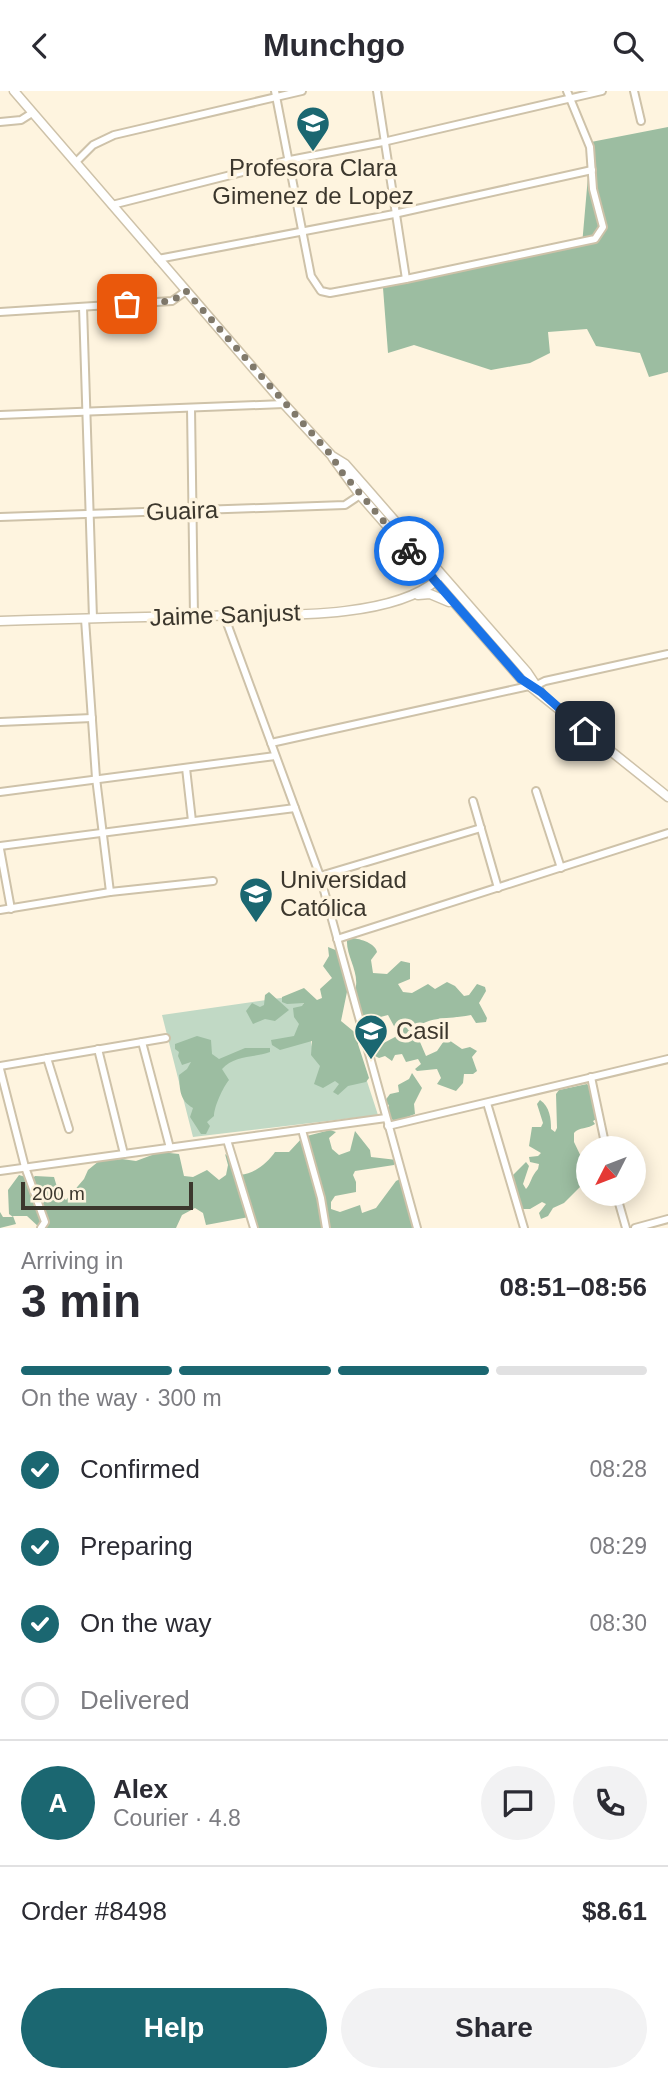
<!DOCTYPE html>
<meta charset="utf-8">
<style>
:root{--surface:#fff;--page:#f2f2f3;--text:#2b2b33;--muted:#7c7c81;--line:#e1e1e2;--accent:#1b6771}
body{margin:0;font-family:Arial,sans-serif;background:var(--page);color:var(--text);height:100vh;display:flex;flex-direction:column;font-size:26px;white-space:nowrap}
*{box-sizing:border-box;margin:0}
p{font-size:23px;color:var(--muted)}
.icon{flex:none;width:38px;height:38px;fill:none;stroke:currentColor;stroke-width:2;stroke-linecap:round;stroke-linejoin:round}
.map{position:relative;height:1137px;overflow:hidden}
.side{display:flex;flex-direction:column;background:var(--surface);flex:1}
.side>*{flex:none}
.needle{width:46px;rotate:228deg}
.tools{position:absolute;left:576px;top:1045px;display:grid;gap:14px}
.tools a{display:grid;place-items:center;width:70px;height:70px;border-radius:50%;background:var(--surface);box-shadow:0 4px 18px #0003;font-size:35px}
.scale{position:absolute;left:21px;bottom:18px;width:172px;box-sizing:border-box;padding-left:7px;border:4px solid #3c372d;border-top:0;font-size:19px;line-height:24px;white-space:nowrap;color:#3c372d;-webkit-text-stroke:5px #fef4df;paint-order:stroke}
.pin{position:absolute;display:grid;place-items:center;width:60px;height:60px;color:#fff;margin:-30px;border-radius:14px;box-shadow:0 4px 10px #0006}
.courier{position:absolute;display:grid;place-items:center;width:70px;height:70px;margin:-35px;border:5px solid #1a73e8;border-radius:50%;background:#fff;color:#222;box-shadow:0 2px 9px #0007}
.headline em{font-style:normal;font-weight:700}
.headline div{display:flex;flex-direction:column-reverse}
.headline{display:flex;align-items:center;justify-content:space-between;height:119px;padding:0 21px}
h1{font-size:46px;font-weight:700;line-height:52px}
.bar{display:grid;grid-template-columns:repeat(4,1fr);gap:10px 7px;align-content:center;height:84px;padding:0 21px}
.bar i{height:9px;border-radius:5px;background:var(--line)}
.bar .selected{background:var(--accent)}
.bar p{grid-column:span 4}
.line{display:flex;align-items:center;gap:18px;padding:0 21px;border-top:2px solid var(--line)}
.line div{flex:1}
.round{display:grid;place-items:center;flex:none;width:74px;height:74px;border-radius:37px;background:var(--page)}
ol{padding:0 21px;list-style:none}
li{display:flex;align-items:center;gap:21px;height:77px}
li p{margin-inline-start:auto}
li .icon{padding:7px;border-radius:50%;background:var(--accent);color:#fff;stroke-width:4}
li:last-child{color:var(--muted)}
li i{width:38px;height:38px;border:4px solid var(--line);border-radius:50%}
.primary-button{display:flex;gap:14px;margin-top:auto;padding:14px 21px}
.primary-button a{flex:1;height:80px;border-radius:42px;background:var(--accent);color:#fff;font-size:28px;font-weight:700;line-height:80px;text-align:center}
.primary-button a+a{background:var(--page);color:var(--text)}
header{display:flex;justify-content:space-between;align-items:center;height:91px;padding:0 21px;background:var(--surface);font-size:32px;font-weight:700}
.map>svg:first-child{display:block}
.green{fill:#c1d9c5}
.forest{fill:#9cbda1}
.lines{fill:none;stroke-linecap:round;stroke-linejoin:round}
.minor-casing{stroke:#cec2a9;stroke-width:10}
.major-casing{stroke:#cec2a9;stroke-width:11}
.minor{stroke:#fff;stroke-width:6}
.major{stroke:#fff;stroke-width:8}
.done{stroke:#80796b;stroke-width:7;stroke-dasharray:0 12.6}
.route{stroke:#1a73e8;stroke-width:9}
.labels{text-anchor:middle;stroke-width:7;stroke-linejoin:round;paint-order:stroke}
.poi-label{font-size:24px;fill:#3c372d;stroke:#fef4df;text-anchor:start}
.street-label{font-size:24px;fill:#3c372d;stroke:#fef4df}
</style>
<header><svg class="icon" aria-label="back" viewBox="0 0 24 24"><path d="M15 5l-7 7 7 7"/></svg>Munchgo<svg class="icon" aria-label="search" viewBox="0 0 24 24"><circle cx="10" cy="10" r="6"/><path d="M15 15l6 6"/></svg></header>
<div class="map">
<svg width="668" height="1137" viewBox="0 0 668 1137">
<rect width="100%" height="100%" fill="#fef4df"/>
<path class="green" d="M302 904 313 961 363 978 378 1024 193 1046 162 924Z"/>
<g class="forest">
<path d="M668 36V281L649 286 640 262 596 255 587 238 548 241 550 262 530 272 491 279 414 254 388 262 383 197 582 154 591 51Z"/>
<path d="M352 847C361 848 375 852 377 861L371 869 373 882 387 883 401 870 410 872V888L398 893 403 901 412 902 428 893 435 898 447 891 455 895 464 905 469 904 477 893 485 896 486 900 479 912 487 927 486 931 476 932 471 924C456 928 428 925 419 936L424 947 420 951 426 965 437 960 446 947 462 958 470 956 477 960 472 966 477 980 473 983H464L463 992 456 1000 437 993 441 987 437 978 417 980 415 978 421 973 418 968 406 971 402 963 395 964 392 970 385 965 379 967 375 965 378 955 395 946V937L388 924 365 930 352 918C350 909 356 904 356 895 358 879 346 864 347 849Z"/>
<path d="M328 856 338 860 348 896 341 930 358 944V953L369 987 366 991 348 995 338 1004 333 1001 339 993 335 990 323 997 314 993 320 975 311 964 312 950 280 959 272 954 271 949 294 945 299 933 294 926 293 917 302 915 304 912 287 913 282 911V906L304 897 317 909 322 907 320 898 332 887 323 875 329 865Z"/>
<path d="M269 901 289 919 275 930 265 928 253 933 246 920 252 912 260 916 264 914 265 904Z"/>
<path d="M197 945 211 949 212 963 219 968 245 957H270V961C254 967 234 964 222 978L229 989C223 996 214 1016 214 1025L207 1031 210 1035 206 1043H201L190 1026 193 1017C179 1009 180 998 179 984L187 978 191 971 182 974 178 965 179 961 175 958V953Z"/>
<path d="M412 982 422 997 414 1013 415 1023 394 1031 388 1022 389 1014 384 1011 390 1003 399 1001 398 994 409 988Z"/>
<path d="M587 993 599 1007 600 1026 593 1030 595 1033C588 1038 579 1036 574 1042V1051L584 1072 588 1074V1093H583L564 1112 553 1117 548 1125 541 1128 539 1122 546 1113 542 1111 530 1118H520L509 1088 526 1071 529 1075 523 1093 526 1098C531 1093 531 1085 538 1078L539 1073 530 1071 529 1066 538 1065 541 1062 529 1055 532 1036H541L543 1032 537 1013 540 1009C550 1016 551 1028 551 1038L555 1041 557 1037 556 1003 559 999Z"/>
<path d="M330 1039 336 1041 329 1047 332 1058 339 1064 350 1060 355 1040 370 1059 371 1066 397 1069 394 1074 355 1080 353 1084 356 1091V1101L335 1105 331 1111V1118L340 1121 360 1114 362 1122 376 1117 396 1090 400 1088 407 1094 420 1137H258L256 1130 249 1126 206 1134 203 1122 195 1117 182 1124 176 1137H40L27 1125H13L16 1133 0 1137V1121L3 1126H13L9 1123 8 1099 19 1084 32 1088 35 1085 54 1086 59 1103 66 1109 84 1088 88 1079 99 1070 122 1068 136 1070 160 1061 179 1063 184 1085 193 1086 207 1079 219 1089 226 1084 228 1074 225 1063 231 1068 233 1082C247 1089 267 1073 275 1061H289L303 1046Z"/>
</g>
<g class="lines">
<g class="minor-casing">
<g id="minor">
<path d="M275 0 311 185 321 200 330 202 406 188 595 148 603 136 593 98 590 56 567 0"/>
<path d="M377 0 406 188"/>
<path d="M634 0 641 30"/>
<path d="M0 31 21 29 32 22"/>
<path d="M76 71 93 54 114 44 302 0"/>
<path d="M112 114 290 69 383 51 602 0"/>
<path d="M158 168 394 123 592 79"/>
<path d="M83 216 93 527"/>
<path d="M0 221 172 210 186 200"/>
<path d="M191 317 194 525"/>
<path d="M0 324 284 313"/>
<path d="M0 426 345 414 360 404"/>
<path d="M224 524 320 785 417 1137"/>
<path d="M85 528 96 687 110 801"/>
<path d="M537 594 545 590 668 563"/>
<path d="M0 631 92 627"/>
<path d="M271 652 529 595"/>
<path d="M186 677 192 730"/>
<path d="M536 700 561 777"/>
<path d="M0 701 275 665"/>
<path d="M473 710 498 797"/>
<path d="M0 755 295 717"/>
<path d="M0 758 11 818"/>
<path d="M320 785 481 737"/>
<path d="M0 819 110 801 213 790"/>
<path d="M337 848 668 742"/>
<path d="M142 951 170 1057"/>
<path d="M98 958 124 1063"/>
<path d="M47 967 69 1038"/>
<path d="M0 975 166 947"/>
<path d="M0 978 25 1076 45 1131 41 1137"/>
<path d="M591 986 606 1057"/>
<path d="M487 1012 524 1137"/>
<path d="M388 1035 668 968"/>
<path d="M302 1039 321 1107 326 1137"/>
<path d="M227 1049 254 1137"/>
<path d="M0 1080 386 1027"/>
<path d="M616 1102 626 1137"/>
<path d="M635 1137 668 1128"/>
</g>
</g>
<g class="major-casing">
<g id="major">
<path d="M14 0 284 313 332 365 345 373 367 398 527 581 541 602"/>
<path d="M333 367 360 404 521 588 668 706"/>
<path d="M418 504 430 503 449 511"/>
<path d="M0 530C64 528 129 526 193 525 259 523 387 532 437 489"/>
</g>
</g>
<use href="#minor" class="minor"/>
<use href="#major" class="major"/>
</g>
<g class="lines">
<path class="done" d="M127 213 172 210 186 200 332 365 340 379 409 460"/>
<path class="route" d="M409 460 521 588 541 601 585 640"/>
</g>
<defs>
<g id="school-pin" transform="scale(1.75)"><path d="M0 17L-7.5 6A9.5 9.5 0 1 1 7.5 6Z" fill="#1b6771" stroke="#fef4df"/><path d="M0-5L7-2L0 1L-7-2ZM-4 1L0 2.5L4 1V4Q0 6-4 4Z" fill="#fff"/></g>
</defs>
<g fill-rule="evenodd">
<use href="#school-pin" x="313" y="32"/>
<use href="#school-pin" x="256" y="803"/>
<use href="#school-pin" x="371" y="940"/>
</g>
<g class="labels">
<g class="poi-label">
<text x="313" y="85" text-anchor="middle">Profesora Clara<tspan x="313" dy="28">Gimenez de Lopez</tspan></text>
<text x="280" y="797">Universidad<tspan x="280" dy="28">Católica</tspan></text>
<text x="396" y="948">Casil</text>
</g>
<g class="street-label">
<text transform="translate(182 420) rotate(-2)" y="8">Guaira</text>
<text transform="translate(225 524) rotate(-2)" y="8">Jaime Sanjust</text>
</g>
</g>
</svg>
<div class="tools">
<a><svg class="needle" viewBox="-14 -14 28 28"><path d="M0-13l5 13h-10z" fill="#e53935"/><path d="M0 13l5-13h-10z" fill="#7c7c81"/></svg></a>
</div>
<div class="scale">200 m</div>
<div class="pin" style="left:127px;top:213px;background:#ea580c"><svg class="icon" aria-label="bag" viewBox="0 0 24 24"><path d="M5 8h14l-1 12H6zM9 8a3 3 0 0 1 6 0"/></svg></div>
<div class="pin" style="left:585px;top:640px;background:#1f2937"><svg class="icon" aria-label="home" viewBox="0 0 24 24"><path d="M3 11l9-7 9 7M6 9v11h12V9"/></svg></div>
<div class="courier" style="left:409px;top:460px"><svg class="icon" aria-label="bike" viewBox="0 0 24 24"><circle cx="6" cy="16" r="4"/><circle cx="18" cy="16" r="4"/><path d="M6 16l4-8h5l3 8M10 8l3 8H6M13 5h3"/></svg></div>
</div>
<section class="side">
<div class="headline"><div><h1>3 min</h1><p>Arriving in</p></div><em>08:51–08:56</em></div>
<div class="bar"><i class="selected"></i><i class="selected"></i><i class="selected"></i><i></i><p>On the way · 300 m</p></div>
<ol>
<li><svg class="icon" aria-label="check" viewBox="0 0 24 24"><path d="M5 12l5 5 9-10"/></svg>Confirmed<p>08:28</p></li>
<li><svg class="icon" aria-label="check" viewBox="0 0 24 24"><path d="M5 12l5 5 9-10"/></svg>Preparing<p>08:29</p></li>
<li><svg class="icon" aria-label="check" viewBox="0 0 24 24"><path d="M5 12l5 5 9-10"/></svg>On the way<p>08:30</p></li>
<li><i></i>Delivered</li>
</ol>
<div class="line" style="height:126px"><b class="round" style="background:var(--accent);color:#fff">A</b><div><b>Alex</b><p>Courier · 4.8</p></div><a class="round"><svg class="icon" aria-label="chat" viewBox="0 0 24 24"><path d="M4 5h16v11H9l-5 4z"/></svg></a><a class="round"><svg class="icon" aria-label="phone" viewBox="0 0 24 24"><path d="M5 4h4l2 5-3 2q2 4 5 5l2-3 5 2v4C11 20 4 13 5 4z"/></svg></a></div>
<div class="line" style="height:91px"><div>Order #8498</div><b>$8.61</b></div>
<div class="primary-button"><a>Help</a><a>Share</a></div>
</section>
